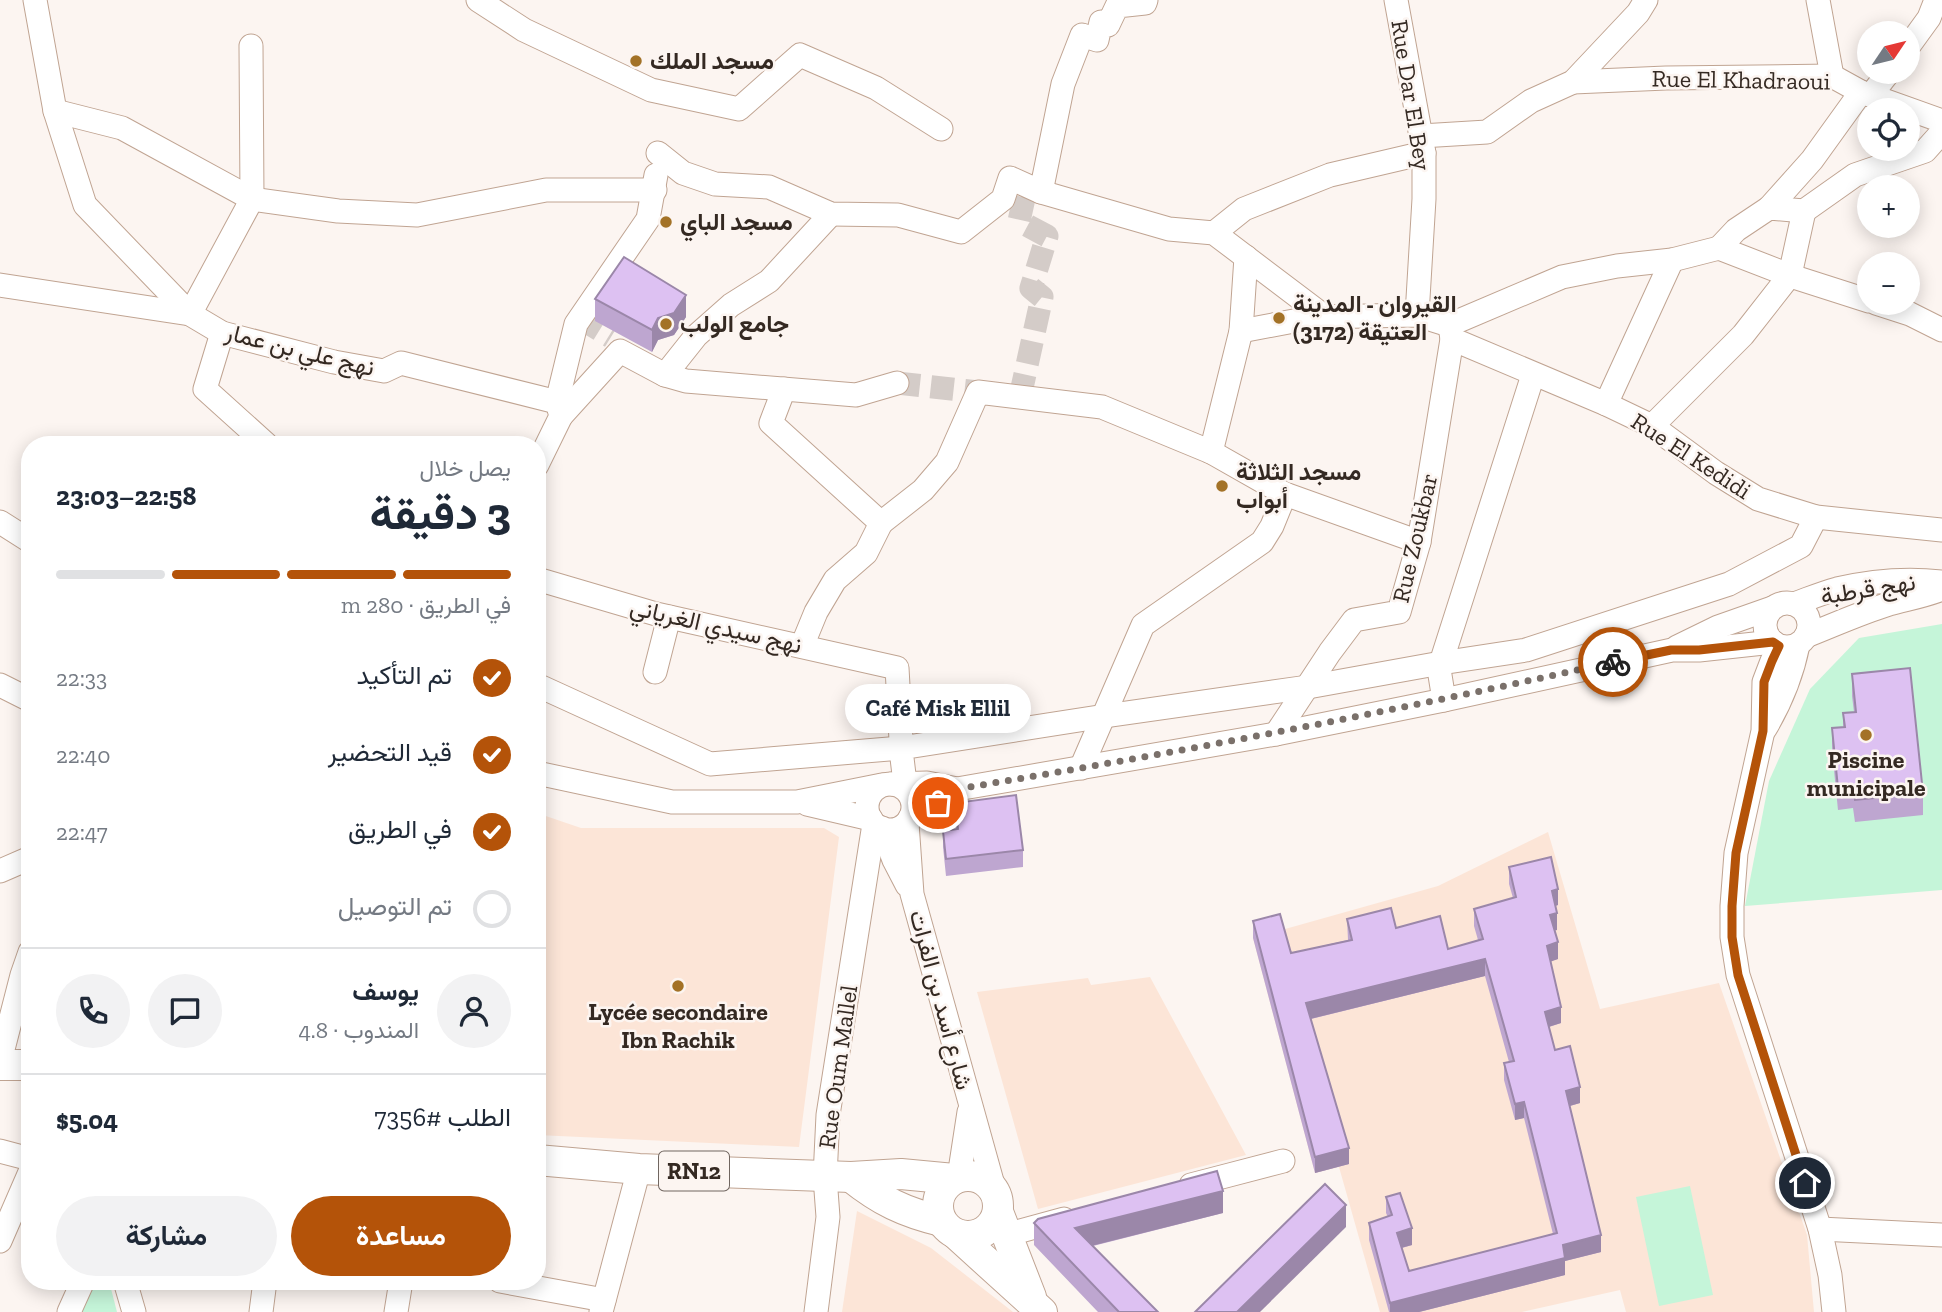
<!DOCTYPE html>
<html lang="ar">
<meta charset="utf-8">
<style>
:root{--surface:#fff;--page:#f2f2f3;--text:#1f2937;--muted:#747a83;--line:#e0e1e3;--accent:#b45309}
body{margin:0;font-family:"Zilla Slab",Vazirmatn,serif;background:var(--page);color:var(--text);direction:rtl;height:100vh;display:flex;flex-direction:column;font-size:26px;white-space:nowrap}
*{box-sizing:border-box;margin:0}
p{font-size:23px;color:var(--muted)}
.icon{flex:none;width:38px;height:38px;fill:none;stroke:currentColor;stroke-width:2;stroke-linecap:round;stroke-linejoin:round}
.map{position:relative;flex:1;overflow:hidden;direction:ltr}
.panel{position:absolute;left:21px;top:436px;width:525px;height:854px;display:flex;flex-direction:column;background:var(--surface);border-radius:28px;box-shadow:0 4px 18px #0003;direction:rtl}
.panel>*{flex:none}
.needle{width:46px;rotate:55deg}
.fabs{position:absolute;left:1857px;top:21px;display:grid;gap:14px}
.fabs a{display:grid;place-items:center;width:63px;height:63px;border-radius:50%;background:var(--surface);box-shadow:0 4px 18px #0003;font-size:35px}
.pin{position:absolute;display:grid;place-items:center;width:60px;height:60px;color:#fff;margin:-30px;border:4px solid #fff;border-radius:50%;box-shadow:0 2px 7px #0007}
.courier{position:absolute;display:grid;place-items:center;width:70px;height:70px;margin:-35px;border:5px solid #b45309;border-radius:50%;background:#fff;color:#222;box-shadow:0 2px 9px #0007}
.bubble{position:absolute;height:49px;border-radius:24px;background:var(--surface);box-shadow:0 4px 18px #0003;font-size:23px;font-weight:700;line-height:49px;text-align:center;direction:rtl}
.headline em{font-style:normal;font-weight:700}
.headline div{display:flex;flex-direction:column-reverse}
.headline{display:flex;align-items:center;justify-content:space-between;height:119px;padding:0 35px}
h1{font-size:46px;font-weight:700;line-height:52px}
.bar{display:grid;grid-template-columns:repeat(4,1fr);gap:10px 7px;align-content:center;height:84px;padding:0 35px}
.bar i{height:9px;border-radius:5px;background:var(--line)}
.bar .current{background:var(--accent)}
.bar p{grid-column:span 4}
.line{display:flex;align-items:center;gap:18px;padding:0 35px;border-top:2px solid var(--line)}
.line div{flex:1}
.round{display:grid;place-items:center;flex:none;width:74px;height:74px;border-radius:37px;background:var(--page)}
ol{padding:0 35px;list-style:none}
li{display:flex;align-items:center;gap:21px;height:77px}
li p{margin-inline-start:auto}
li .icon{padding:7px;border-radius:50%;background:var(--accent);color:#fff;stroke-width:4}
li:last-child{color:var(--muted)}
li i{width:38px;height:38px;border:4px solid var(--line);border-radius:50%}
.action{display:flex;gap:14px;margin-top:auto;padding:14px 35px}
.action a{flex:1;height:80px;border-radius:42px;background:var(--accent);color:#fff;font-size:28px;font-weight:700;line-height:80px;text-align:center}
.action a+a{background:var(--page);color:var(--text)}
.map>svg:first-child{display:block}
.built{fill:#fce5d7}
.green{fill:#c5f5d9}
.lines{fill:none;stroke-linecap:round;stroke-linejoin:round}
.minor-tunnel{stroke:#d4ccc8;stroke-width:23;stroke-dasharray:23 11;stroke-linecap:butt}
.minor-casing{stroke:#c0a492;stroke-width:25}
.major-casing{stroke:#c0a492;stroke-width:32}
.minor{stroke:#fff;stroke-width:23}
.major{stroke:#fff;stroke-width:30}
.wall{fill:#bea6d0}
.shaded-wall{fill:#9b87a9}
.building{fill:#ddc1f2;stroke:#9b87a9;stroke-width:2}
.done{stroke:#7a706a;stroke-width:7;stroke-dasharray:0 12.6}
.route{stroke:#b45309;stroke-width:9}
.poi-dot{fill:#a37227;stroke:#fcf5f1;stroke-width:2.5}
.labels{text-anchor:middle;stroke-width:5;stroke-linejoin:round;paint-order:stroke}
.shield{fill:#fcf5f1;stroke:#706660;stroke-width:2}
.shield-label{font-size:23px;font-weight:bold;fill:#342922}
.poi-label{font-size:24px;font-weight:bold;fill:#342922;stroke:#fcf5f1;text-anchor:start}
.street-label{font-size:24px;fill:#342922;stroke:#fcf5f1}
</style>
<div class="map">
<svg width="1942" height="1312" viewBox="0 0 1942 1312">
<rect width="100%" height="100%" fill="#fcf5f1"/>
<g class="built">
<path d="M537 813 581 828H824L839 837 799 1147 537 1135Z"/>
<path d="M1548 832 1600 1009 1719 983 1807 1235 1814 1312H1626L1620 1290 1522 1312H1380L1339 1167 1315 1173 1253 938 1438 886Z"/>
<path d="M1150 977 1246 1155 1038 1209 977 992 1088 978 1091 985Z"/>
<path d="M857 1211 931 1248 1013 1312H842Z"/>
</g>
<g class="green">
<path d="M1942 624V890L1745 906 1769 781 1810 689 1859 638Z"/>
<path d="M1690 1186 1713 1295 1659 1306 1636 1197Z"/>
<path d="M84 1281H109L117 1312H68Z"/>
</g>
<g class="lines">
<g class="minor-tunnel">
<path d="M580 318 611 337"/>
<path d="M897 383 978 392"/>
<path d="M1020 397 1042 297 1031 288 1047 236 1019 221 1027 185"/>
</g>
<g class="minor-casing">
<g id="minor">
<path d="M35 0 55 111 85 205 190 314 252 199 251 46"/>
<path d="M478 0 524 30 651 90 739 109 800 55 876 88 941 129"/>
<path d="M1396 0 1424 153V199L1417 315"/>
<path d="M1818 0 1832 76"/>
<path d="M1908 47 1929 18 1936 0"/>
<path d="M1573 82 1666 78 1832 76 1861 92 1942 121"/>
<path d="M1871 95 1889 72"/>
<path d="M55 111 122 128 252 199 338 211 417 215 546 190H655"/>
<path d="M1421 136 1487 132 1531 101 1573 82 1638 13 1646 0"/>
<path d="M658 153 683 173 715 184 769 187 831 214 898 215 961 232 1003 199 1010 178 1041 192 1063 84 1082 35 1097 40 1101 22 1108 25 1117 6 1145 3 1146 0"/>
<path d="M1041 192 1169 229 1214 233 1325 317"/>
<path d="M1769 208 1812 160 1861 92"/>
<path d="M1214 233 1244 209 1330 175 1424 153"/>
<path d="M1719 248 1736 230 1769 208 1804 211 1855 175 1925 151 1942 132"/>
<path d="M0 285 190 314 222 333 334 362 384 371 401 363 557 402"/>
<path d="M1876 303 1910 314 1942 330"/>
<path d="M1241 331 1315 317 1417 315 1449 325 1562 277 1617 266 1672 260 1719 248 1794 277 1869 301"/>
<path d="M222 333 205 389 266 444"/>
<path d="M1452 339 1606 404 1652 426 1716 473 1758 499 1816 517 1942 530"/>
<path d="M665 375 696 336 731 305 769 281 831 214"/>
<path d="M784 389 771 423 881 523 866 553 835 580 816 612 802 646"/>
<path d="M1606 404 1672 260"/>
<path d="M561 416 620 351 665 375 686 381 856 395 897 383"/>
<path d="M1652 426 1743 335 1790 275 1804 211"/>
<path d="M1211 452 1241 331 1246 257"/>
<path d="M537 465 561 416 557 402 576 324 648 219 656 175"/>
<path d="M0 522 30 541"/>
<path d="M881 523 923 490 947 462 978 392 1102 407 1211 452 1285 494 1419 542"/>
<path d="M537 579 656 614 897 668 902 758 905 783"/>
<circle cx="1787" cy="625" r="22"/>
<path d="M1794 604C1808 599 1822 593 1837 589 1871 581 1907 578 1942 582"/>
<path d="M1806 636C1834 625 1860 613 1889 604 1907 599 1925 596 1942 589"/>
<path d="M1779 646 1772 661 1764 682 1763 731 1736 853 1732 906V937L1738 975 1820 1229 1830 1275 1834 1312"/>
<path d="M1677 647 1718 627 1772 608"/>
<path d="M655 672 669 617"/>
<path d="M0 685 30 700"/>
<path d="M537 685 710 764 901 748 1105 716 1308 687 1441 663 1526 650 1729 584 1801 546 1816 517"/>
<path d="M1444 700 1439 669 1533 375"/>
<path d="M1765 729C1781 702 1792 675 1798 645"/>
<path d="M1276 734 1330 652 1354 620 1399 612 1419 542 1452 339 1450 326"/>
<path d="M1081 768 1143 625 1262 542 1272 526 1285 494"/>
<path d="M537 773 672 802H797L882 785"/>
<path d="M892 784 927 783 957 789 1276 734 1444 700 1672 650H1699L1773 642"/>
<circle cx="890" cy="807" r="23"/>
<path d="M807 804 871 819"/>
<path d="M910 818 938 803 957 789"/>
<path d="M907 823 912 894 995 1192"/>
<path d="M882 828 894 860 907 885"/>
<path d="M0 871 30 858"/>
<path d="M0 1061 22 975 30 952"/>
<path d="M0 1151 30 1159"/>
<path d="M959 1177 969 1112"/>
<path d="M1191 1185 1283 1161"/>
<path d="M1820 1229 1942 1235"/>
<path d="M1006 1235 1064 1219"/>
<path d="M0 1241 30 1172"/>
<path d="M125 1281 134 1312"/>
<path d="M500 1281 604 1300"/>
<path d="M69 1312 83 1281"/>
<path d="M261 1312 265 1281"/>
<path d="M396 1312 401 1281"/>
<path d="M601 1312 639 1169"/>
<path d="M816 1312 828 1217 825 1177 828 1115 874 824"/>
</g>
</g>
<g class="major-casing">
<g id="major">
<path d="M0 1065H30"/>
<path d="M537 1160 639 1169 851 1177 901 1174 954 1179"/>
<circle cx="968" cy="1206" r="30"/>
<path d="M851 1177C881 1201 904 1212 941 1221"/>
<path d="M998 1212 1031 1297"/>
<path d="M957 1235 1042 1312"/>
</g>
</g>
<use href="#minor" class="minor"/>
<use href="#major" class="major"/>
</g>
<g class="wall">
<path d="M595 299 686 317 674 335 658 340 652 352 595 321Z"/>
<path d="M1852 674 1923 793V815L1855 822 1853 808 1838 810 1832 750V728L1843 727V713L1854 712 1852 696Z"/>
<path d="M955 803 1023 850V867L946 876 943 847V831L956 829Z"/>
<path d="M1509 867 1558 905 1555 906 1557 930H1554L1558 959 1550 961 1561 1023 1549 1027 1555 1050 1580 1103 1570 1106 1601 1252 1565 1261V1275L1419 1312H1389L1369 1240V1223L1388 1217 1386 1213V1197L1412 1245 1402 1248 1409 1271 1553 1234 1524 1118 1515 1120 1504 1080V1063L1509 1062 1485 976 1311 1019 1349 1164 1315 1173 1253 938V921L1291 953 1348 940 1347 919 1396 928 1448 949 1478 940 1474 926V909L1513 898 1509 884Z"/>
<path d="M1223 1213 1093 1246 1158 1312H1098L1034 1245V1223Z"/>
</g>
<g class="shaded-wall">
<path d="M686 295V317L674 335 658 340 652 352V330L658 318Z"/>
<path d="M1558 889V905L1552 907V891Z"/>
<path d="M1557 913V930L1550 932V915Z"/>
<path d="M1558 942V959L1547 963V946Z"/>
<path d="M1485 959V976L1306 1020V1003Z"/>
<path d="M1561 1007V1023L1545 1028V1012Z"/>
<path d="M1580 1087V1103L1566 1107V1091Z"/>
<path d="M1524 1102V1118L1515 1120V1104Z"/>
<path d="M1349 1148V1164L1315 1173V1157Z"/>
<path d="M1223 1191V1213L1075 1250V1228Z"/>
<path d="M1346 1205V1227L1260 1312H1237Z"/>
<path d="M1412 1228V1245L1397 1249V1233Z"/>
<path d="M1601 1235V1252L1565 1261V1275L1419 1312H1390V1303L1563 1245Z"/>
</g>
<g class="building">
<path d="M624 257 686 295 674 313 658 318 652 330 595 299Z"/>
<path d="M1910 668 1923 793 1855 800 1853 786 1838 788 1832 728 1845 727 1843 713 1856 712 1852 674Z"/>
<path d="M1016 795 1023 850 946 859 943 831 958 829 955 803Z"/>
<path d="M1551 857 1558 889 1552 891 1557 913 1550 915 1558 942 1547 946 1561 1007 1545 1012 1555 1050 1570 1046 1580 1087 1566 1091 1601 1235 1563 1245 1565 1258 1390 1303 1369 1223 1392 1215 1386 1197 1400 1193 1412 1228 1397 1233 1409 1271 1557 1233 1524 1102 1515 1104 1504 1063 1514 1061 1485 959 1306 1003 1349 1148 1315 1157 1253 921 1280 914 1291 953 1352 940 1347 919 1391 908 1396 928 1440 916 1448 949 1483 939 1474 909 1516 897 1509 867Z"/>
<path d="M1217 1171 1223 1191 1075 1228 1158 1312H1119L1034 1223 1038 1219Z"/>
<path d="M1325 1184 1346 1205 1237 1312H1195Z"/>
</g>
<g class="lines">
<path class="done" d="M938 803 957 789C1177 753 1396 711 1613 662"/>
<path class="route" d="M1613 662 1671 650H1699L1773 642 1779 646 1772 661 1764 682 1763 731 1736 853 1732 906V937L1738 975 1805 1183"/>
</g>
<g class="poi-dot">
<circle cx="636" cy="61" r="7"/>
<circle cx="666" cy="222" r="7"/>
<circle cx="1279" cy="318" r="7"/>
<circle cx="666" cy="324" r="7"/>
<circle cx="1222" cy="486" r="7"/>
<circle cx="1866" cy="735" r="7"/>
<circle cx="678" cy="986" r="7"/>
</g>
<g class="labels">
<rect class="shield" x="659" y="1151.5" width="70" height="39" rx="5"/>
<g class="shield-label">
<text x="694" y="1179">RN12</text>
</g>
<g class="poi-label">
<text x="650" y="69">مسجد الملك</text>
<text x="680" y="230">مسجد الباي</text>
<text x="1293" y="312">القيروان - المدينة<tspan x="1293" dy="28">العتيقة (3172)</tspan></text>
<text x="680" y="332">جامع الولب</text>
<text x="1236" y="480">مسجد الثلاثة<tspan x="1236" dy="28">أبواب</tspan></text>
<text x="1866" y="768" text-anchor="middle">Piscine<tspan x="1866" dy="28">municipale</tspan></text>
<text x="678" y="1020" text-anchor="middle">Lycée secondaire<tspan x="678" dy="28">Ibn Rachik</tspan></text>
</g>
<g class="street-label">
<text transform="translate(1741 80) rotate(1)" y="8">Rue El Khadraoui</text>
<text transform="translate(1411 95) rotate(81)" y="8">Rue Dar El Bey</text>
<text transform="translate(300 350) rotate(14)" y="8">نهج علي بن عمار</text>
<text transform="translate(1691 456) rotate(33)" y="8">Rue El Kedidi</text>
<text transform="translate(1415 538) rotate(-77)" y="8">Rue Zoukbar</text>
<text transform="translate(1868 589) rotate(-9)" y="8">نهج قرطبة</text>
<text transform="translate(716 626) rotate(13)" y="8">نهج سيدي الغرياني</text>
<text transform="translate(941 1000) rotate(75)" y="8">شارع أسد بن الفرات</text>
<text transform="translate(838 1067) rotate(-82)" y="8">Rue Oum Mallel</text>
</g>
</g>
</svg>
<div class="fabs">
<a><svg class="needle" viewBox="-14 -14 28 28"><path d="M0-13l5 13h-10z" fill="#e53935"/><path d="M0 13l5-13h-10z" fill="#747a83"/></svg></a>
<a><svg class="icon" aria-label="locate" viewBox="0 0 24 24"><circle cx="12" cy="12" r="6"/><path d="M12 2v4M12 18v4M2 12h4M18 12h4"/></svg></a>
<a>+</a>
<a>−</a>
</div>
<div class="pin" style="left:938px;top:803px;background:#ea580c"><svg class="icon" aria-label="bag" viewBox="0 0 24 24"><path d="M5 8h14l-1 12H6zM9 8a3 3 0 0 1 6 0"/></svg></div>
<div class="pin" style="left:1805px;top:1183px;background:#1f2937"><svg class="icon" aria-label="home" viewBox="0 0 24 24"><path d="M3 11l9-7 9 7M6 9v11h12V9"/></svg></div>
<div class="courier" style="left:1613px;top:662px"><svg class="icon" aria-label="bike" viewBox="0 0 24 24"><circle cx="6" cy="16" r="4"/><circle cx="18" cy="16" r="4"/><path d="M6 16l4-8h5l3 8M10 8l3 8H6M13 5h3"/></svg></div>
<div class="bubble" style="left:845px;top:684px;width:186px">Café Misk Ellil</div>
<section class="panel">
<div class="headline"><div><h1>3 دقيقة</h1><p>يصل خلال</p></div><em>22:58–23:03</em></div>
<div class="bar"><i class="current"></i><i class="current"></i><i class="current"></i><i></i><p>في الطريق · 280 m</p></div>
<ol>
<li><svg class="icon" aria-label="check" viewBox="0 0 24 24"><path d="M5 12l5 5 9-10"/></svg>تم التأكيد<p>22:33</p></li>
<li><svg class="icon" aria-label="check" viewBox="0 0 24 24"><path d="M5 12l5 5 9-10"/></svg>قيد التحضير<p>22:40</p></li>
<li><svg class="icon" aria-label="check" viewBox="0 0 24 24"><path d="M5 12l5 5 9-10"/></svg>في الطريق<p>22:47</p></li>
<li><i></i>تم التوصيل</li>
</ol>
<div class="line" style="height:126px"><a class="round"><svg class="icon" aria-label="person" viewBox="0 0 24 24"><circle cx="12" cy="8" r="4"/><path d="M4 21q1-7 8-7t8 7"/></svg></a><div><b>يوسف</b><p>المندوب · 4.8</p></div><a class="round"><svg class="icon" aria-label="chat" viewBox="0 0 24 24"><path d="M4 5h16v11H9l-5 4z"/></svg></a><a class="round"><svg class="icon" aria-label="phone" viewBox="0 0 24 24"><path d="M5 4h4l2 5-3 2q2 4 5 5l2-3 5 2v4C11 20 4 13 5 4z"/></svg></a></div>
<div class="line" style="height:91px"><div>الطلب #7356</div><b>$5.04</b></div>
<div class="action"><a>مساعدة</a><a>مشاركة</a></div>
</section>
</div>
